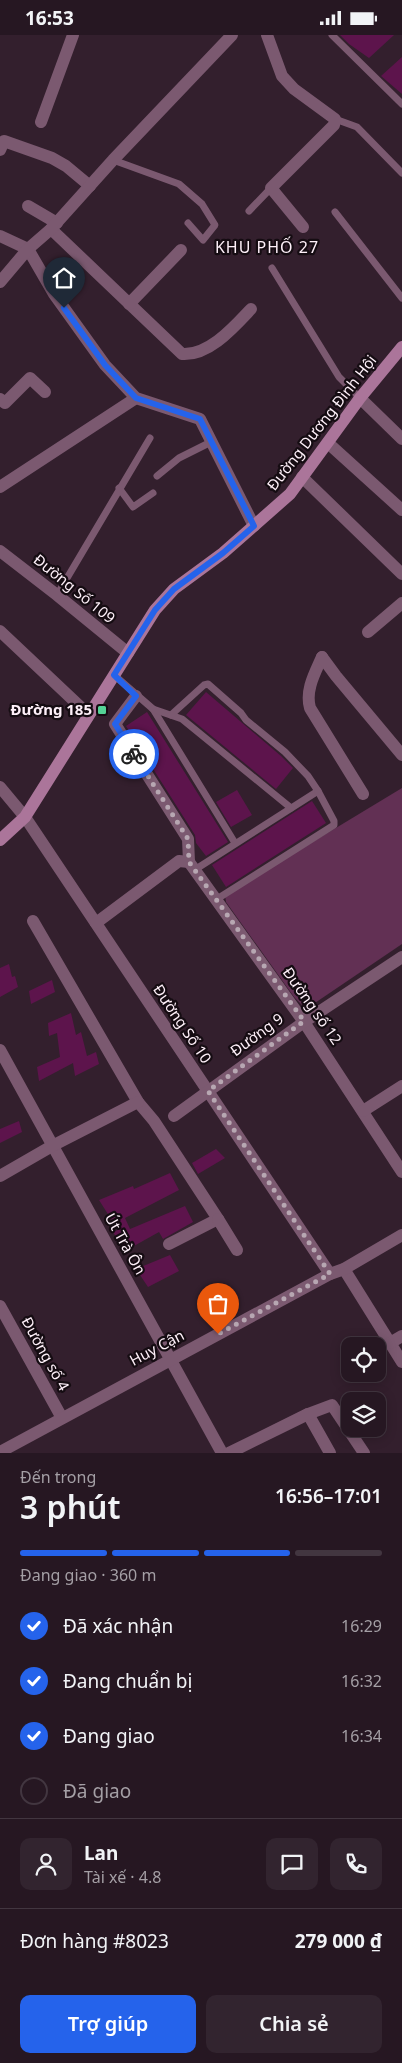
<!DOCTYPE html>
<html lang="vi">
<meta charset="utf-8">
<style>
:root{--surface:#261722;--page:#32242f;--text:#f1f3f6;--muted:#a49fa5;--line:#423640;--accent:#2563eb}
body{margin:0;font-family:"Noto Sans",sans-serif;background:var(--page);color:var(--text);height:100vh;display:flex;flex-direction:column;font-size:19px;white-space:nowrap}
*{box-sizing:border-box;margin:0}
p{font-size:16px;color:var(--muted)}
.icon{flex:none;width:28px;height:28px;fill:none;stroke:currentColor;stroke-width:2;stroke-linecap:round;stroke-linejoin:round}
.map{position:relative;height:1418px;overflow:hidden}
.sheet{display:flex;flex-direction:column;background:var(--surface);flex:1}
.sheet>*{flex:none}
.fabs{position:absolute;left:341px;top:1302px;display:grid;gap:10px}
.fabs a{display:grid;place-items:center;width:45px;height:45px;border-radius:10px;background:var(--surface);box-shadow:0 2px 12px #0003,0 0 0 1px var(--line);font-size:25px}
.pin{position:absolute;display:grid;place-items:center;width:42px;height:42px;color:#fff;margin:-51px -21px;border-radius:50% 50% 50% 0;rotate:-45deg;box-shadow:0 0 5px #0007}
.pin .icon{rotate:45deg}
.courier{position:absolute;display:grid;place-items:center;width:50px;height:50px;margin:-25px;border:4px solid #2563eb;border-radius:50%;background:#fff;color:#222;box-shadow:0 1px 6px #0007}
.head em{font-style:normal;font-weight:600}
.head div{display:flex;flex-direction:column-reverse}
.head{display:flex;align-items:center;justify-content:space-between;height:85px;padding:0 20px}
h1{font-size:32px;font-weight:600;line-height:38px}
.bar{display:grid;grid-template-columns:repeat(4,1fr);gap:8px 5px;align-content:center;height:60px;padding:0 20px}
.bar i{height:6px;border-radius:4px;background:var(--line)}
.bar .active{background:var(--accent)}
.bar p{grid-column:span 4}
.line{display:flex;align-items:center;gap:12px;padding:0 20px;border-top:1px solid var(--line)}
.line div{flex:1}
.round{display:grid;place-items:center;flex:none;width:52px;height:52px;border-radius:10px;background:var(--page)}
ol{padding:0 20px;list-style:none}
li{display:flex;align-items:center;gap:15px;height:55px}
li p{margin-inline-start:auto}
li .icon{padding:5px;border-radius:50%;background:var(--accent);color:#fff;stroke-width:4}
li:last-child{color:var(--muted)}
li i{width:28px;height:28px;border:2px solid var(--line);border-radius:50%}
.button{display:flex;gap:10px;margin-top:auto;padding:10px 20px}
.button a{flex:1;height:58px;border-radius:10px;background:var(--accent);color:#fff;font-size:20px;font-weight:600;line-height:58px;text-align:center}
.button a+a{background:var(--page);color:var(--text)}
.status{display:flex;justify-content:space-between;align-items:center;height:35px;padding:0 25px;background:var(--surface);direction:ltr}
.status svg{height:14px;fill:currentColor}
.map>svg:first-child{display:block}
.green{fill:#623054}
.building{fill:#5d144c}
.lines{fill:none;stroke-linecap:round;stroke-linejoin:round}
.lane{stroke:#7b5970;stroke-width:7}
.street{stroke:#7b5970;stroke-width:12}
.secondary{stroke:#ab759a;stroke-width:12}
.done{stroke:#b7a7b2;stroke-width:5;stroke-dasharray:0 9}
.route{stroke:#2563eb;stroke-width:6}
.poi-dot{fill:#54d396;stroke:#150c12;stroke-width:2}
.labels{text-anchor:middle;stroke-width:4.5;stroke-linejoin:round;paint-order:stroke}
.street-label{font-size:15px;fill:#fef0f9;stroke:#150c12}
.poi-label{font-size:15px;font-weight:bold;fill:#fef0f9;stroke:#150c12;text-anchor:end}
.neighbourhood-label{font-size:16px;letter-spacing:1px;fill:#fef0f9;stroke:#150c12}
</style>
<div class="status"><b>16:53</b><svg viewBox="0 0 49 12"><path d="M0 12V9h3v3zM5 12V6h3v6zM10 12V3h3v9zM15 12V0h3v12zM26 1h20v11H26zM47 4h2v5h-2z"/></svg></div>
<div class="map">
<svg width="402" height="1418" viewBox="0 0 402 1418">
<rect width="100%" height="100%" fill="#331f2d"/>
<path class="green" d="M402 753V909L306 974 294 962 226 867 225 860Z"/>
<g class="building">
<path d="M340 0H394L369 23 349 9Z"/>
<path d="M402 22V59L381 41Z"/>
<path d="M206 657 281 721 293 733 276 754 186 680Z"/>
<path d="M147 677 228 807 206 821 196 808 195 800 126 691Z"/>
<path d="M237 755 252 780 231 792 216 767Z"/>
<path d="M312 766 326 788 226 852 212 830Z"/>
<path d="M9 929 12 942 15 941 18 952 0 962V933Z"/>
<path d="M52 945 55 957 31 969 29 956Z"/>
<path d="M71 978 76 1000 81 997 87 1021 96 1017 99 1029 75 1041 73 1028 39 1046 37 1032 60 1022 57 998 49 1001 48 988Z"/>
<path d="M19 1086 22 1097 0 1108V1094Z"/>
<path d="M216 1114 225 1123 198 1139 192 1128Z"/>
<path d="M170 1138 179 1155 125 1183 130 1194 185 1171 193 1187 163 1204 159 1197 125 1216 113 1197 118 1195 99 1165 133 1151 134 1154Z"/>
<path d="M170 1220 179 1236 148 1252 136 1234Z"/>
</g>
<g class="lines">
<g class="lane">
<path d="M332 0 402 69"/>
<path d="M335 84 357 92 402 138"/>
<path d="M113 125 179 149 202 169 215 190 203 205 188 188"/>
<path d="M249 176 271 153"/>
<path d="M335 177 402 263"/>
<path d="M272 233 339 342 360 363"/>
<path d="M157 441 179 423 211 407"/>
<path d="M119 453 133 472 153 458"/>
<path d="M57 560 150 403"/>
<path d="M114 640 153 674 235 808"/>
<path d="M153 674 182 684 291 773"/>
<path d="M171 680 204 650 208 649 241 678 246 685 285 717 308 741 318 756 196 834"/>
<path d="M217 864 334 790V786L318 756"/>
</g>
<g class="street">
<path d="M267 0 282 41 294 54 335 84 334 90 271 153 303 192"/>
<path d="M41 87 73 0"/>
<path d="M0 115 4 106 52 123 66 131 90 151"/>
<path d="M28 171 57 188"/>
<path d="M51 194 182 319C209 321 234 292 251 274"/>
<path d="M0 201 28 214 54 259 105 330 136 363 200 384 254 491"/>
<path d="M0 247 28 214 51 194 113 125 232 0"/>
<path d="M129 269 181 215"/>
<path d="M360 363 402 404"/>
<path d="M0 364 5 368 30 343 45 357"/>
<path d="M328 408 402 475"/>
<path d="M302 442 402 539"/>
<path d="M0 452 136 363"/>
<path d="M0 516 57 560 128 618"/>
<path d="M0 596 88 679"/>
<path d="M368 597 402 568"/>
<path d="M322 622C315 638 305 655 310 673L363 759"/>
<path d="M322 622 336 641 402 720"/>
<path d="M136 661 115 689 188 804 189 827"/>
<path d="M0 752 25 782 330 1239"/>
<path d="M189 827 304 987 402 1137"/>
<path d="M33 886 138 1067 154 1086 218 1184 169 1209"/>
<path d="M96 888 179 826 189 827"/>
<path d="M0 1015 222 1418"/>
<path d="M363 1076 402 1051"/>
<path d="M174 1081 304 987 402 922"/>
<path d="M0 1141 52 1111 138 1067"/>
<path d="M218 1184 237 1215"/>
<path d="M344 1234 402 1327"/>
<path d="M0 1271 62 1383"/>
<path d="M390 1308 402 1301"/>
<path d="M308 1379 330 1418"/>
<path d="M0 1417 330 1239 344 1234 402 1200"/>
<path d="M229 1418 308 1379 332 1370 364 1418"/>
</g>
<path class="secondary" d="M0 805 25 782 155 575 174 554 223 518 290 459 360 363 402 312"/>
</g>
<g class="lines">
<path class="done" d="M134 719 188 804 189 827 304 986 208 1056 330 1239 218 1299"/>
<path class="route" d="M64 273 105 330 136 363 200 384 254 491 223 518 174 554 155 575 114 640 136 661 115 689 134 719"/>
</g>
<rect class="poi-dot" x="97" y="670" width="10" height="10" rx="2.5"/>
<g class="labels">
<g class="street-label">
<text transform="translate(322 388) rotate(-52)" y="5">Đường Dương Đình Hội</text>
<text transform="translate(74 554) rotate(39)" y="5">Đường Số 109</text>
<text transform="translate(312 971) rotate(55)" y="5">Đường số 12</text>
<text transform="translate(182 989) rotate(56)" y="5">Đường Số 10</text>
<text transform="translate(257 1000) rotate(-36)" y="5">Đường 9</text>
<text transform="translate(125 1209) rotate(61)" y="5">Út Trà Ôn</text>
<text transform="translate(157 1313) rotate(-28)" y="5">Huy Cận</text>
<text transform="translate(45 1319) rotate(61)" y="5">Đường số 4</text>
</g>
<g class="poi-label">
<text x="92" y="680">Đường 185</text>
</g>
<g class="neighbourhood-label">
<text x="267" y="218">KHU PHỐ 27</text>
</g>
</g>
</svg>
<div class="fabs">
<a><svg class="icon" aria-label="locate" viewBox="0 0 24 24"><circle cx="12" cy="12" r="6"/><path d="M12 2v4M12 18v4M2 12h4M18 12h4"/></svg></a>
<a><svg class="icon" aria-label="layers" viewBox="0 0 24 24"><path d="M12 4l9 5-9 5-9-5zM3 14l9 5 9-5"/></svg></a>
</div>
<div class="pin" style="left:218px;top:1299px;background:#ea580c"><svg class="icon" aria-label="bag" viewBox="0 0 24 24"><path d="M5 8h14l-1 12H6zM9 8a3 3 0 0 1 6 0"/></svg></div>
<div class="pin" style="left:64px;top:273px;background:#1f2937"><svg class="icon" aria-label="home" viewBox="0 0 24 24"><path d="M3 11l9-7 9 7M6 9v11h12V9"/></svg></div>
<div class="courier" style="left:134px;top:719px"><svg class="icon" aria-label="bike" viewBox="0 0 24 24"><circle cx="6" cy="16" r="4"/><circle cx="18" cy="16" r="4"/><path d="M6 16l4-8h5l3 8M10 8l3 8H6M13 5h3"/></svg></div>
</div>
<section class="sheet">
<div class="head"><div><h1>3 phút</h1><p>Đến trong</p></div><em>16:56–17:01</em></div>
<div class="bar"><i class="active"></i><i class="active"></i><i class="active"></i><i></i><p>Đang giao · 360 m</p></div>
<ol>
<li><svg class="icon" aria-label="check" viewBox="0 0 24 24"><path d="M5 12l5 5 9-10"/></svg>Đã xác nhận<p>16:29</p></li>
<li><svg class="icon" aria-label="check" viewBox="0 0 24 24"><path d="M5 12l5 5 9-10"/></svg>Đang chuẩn bị<p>16:32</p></li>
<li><svg class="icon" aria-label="check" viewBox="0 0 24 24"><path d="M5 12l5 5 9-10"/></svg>Đang giao<p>16:34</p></li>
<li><i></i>Đã giao</li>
</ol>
<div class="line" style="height:90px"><a class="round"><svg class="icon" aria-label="person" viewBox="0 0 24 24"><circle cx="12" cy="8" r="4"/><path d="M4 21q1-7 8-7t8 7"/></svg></a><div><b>Lan</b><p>Tài xế · 4.8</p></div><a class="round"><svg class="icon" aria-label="chat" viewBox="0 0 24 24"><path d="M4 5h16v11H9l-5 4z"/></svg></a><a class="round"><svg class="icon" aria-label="phone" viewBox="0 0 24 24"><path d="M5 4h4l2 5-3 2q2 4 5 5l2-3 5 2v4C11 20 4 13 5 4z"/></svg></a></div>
<div class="line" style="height:65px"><div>Đơn hàng #8023</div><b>279 000 ₫</b></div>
<div class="button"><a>Trợ giúp</a><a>Chia sẻ</a></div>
</section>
